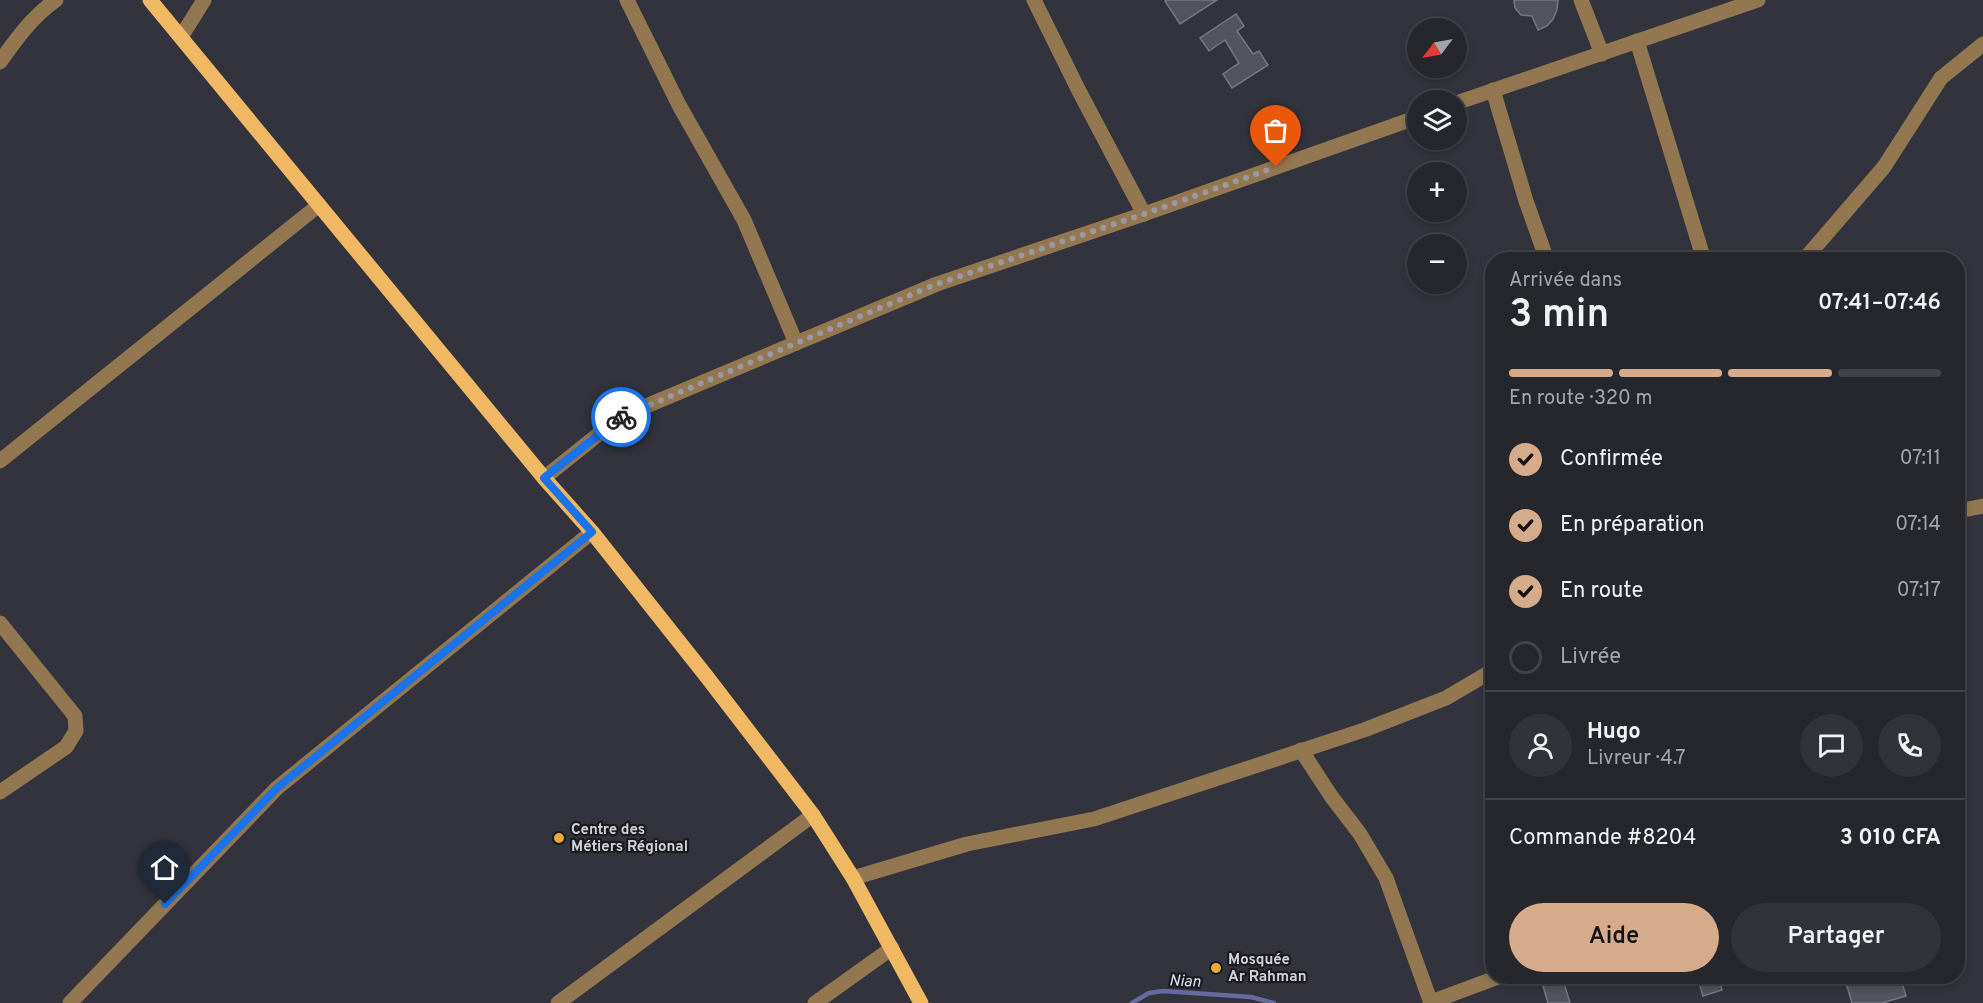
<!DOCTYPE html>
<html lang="fr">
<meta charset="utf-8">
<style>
:root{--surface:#26262d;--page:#323239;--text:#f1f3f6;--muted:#a4a5aa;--line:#424349;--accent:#d6ab8b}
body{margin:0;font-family:Overpass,sans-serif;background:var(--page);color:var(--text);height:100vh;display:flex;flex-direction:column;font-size:22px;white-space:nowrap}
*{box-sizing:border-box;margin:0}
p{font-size:20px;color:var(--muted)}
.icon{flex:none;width:33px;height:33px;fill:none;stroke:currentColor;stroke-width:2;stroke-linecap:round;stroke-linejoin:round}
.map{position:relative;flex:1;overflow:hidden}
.side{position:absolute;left:1485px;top:252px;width:480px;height:732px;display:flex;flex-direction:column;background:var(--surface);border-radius:24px;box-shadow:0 3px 9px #0003,0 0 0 2px var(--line)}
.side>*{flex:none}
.needle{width:39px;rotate:238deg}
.tools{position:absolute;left:1407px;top:18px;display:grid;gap:12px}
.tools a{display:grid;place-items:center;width:60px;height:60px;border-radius:50%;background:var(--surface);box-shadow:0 3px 9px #0003,0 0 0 2px var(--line);font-size:30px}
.pin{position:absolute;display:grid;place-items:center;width:51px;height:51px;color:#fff;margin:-62px -26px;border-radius:50% 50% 50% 0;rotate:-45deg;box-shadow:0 0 6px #0007}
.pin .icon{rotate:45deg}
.courier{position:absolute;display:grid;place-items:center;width:60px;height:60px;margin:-30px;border:4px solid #1a73e8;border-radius:50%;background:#fff;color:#222;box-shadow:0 2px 8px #0007}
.summary em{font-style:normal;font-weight:600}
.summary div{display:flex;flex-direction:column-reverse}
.summary{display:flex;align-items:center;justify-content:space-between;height:102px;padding:0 24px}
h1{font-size:39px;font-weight:600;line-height:45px}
.bar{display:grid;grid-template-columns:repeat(4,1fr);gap:9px 6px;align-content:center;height:72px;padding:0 24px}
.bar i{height:8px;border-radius:4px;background:var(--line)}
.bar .current{background:var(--accent)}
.bar p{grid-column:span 4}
.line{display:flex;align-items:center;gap:15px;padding:0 24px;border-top:2px solid var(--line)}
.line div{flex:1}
.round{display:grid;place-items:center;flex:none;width:63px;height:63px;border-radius:32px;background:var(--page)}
ol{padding:0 24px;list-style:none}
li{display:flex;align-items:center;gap:18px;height:66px}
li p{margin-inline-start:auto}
li .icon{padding:6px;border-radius:50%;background:var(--accent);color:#111;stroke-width:4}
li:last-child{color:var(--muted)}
li i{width:33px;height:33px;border:3px solid var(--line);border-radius:50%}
.button{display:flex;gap:12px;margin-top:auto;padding:12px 24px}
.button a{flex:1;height:69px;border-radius:36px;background:var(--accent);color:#111;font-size:24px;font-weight:600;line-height:69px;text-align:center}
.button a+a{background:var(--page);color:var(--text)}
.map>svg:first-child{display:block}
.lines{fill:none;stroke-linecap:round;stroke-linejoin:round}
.stream{stroke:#656a9f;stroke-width:4.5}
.building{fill:#51535d;stroke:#757781;stroke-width:1.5}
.minor{stroke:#927750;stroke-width:15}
.major{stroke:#f0b863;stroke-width:15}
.done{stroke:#999aa1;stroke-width:6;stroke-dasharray:0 10.8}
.route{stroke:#1a73e8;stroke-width:8}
.poi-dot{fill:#eba93a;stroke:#1b1b1f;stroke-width:2}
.labels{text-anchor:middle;stroke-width:4.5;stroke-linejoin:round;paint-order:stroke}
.poi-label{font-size:15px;font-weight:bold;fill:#d0d1d7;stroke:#1b1b1f;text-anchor:start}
.water-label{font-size:16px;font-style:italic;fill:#dfe1f2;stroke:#1b1b1f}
</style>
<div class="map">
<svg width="1983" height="1003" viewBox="0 0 1983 1003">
<rect width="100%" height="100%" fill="#32333c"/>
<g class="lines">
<path class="stream" d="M1132 1003 1149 993 1163 991 1251 997 1274 1003"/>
</g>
<g class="building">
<path d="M1167 0H1217L1180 24 1165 1Z"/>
<path d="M1514 0H1558L1557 10 1553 19 1547 26 1538 30 1532 16 1521 15 1515 8Z"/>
<path d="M1236 14 1244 26 1237 31 1253 54 1259 51 1268 65 1232 88 1223 74 1239 63 1225 40 1209 51 1200 38Z"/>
<path d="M1697 976H1719L1722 990 1703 996Z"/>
<path d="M1844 976H1900L1906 996 1882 1003H1852Z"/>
<path d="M1563 980 1570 1003H1548L1543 986Z"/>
</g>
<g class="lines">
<g class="minor">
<path d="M627 0 679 105 744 220 796 343"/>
<path d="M1034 0 1079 91 1144 214"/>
<path d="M1581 0 1602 54"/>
<path d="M181 37 204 0"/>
<path d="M1637 41 1704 260"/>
<path d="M0 62C17 38 32 17 56 0"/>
<path d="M1493 90 1526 201 1547 260"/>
<path d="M1456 103 1758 0"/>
<path d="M1804 260 1884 167 1941 78 1983 44"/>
<path d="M0 461 319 205"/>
<path d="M544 478 620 417 937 284 1144 214 1418 117"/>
<path d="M1958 511 1983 506"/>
<path d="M0 623 75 716 76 731 66 747 0 792"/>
<path d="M1301 750 1331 796 1360 834 1386 878 1431 1003"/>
<path d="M853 878 967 844 1094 819 1364 730 1446 698 1492 671"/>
<path d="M1431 1002 1501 976"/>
<path d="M70 1003 277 788 592 532"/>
<path d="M558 1003 813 815"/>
<path d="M815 1003 892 948"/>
</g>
<path class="major" d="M150 0 544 478 592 532 707 677 813 815 853 878 921 1003"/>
</g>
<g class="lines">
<path class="done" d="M621 417 937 284 1144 214 1276 167"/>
<path class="route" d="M165 904 277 788 592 532 544 478 621 417"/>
</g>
<g class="poi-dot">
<circle cx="559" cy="838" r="6"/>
<circle cx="1216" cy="968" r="6"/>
</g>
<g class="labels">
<g class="poi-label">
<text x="571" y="834">Centre des<tspan x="571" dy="17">Métiers Régional</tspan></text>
<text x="1228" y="964">Mosquée<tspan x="1228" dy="17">Ar Rahman</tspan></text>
</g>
<g class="water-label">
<text transform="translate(1185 980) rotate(3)" y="6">Nian</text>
</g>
</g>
</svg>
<div class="tools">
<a><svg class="needle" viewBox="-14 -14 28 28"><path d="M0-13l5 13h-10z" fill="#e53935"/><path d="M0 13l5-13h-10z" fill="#a4a5aa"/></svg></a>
<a><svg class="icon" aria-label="layers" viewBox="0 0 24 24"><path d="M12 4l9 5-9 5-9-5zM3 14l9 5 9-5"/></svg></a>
<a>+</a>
<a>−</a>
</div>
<div class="pin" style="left:1276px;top:167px;background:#ea580c"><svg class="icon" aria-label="bag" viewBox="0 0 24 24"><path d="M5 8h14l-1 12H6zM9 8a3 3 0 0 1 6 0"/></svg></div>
<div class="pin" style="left:165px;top:904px;background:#1f2937"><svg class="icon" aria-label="home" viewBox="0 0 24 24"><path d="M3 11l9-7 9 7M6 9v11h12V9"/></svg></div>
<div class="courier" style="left:621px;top:417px"><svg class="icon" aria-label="bike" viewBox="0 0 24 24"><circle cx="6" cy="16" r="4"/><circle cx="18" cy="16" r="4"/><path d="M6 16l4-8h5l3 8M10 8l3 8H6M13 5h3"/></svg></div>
<section class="side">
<div class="summary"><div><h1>3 min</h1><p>Arrivée dans</p></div><em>07:41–07:46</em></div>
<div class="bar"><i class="current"></i><i class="current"></i><i class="current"></i><i></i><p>En route · 320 m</p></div>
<ol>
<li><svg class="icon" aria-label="check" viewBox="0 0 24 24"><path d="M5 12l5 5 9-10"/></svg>Confirmée<p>07:11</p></li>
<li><svg class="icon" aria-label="check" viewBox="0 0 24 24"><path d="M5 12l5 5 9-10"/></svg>En préparation<p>07:14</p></li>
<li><svg class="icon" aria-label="check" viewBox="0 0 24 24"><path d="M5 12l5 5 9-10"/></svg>En route<p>07:17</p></li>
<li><i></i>Livrée</li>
</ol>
<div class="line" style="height:108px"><a class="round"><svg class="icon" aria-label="person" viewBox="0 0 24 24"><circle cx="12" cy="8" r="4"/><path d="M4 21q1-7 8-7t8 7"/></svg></a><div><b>Hugo</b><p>Livreur · 4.7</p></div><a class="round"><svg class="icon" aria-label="chat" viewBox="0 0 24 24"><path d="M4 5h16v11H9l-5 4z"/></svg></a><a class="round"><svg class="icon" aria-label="phone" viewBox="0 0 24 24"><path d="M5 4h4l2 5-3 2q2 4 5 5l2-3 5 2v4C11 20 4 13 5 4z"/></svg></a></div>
<div class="line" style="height:78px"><div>Commande #8204</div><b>3 010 CFA</b></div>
<div class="button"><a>Aide</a><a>Partager</a></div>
</section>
</div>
